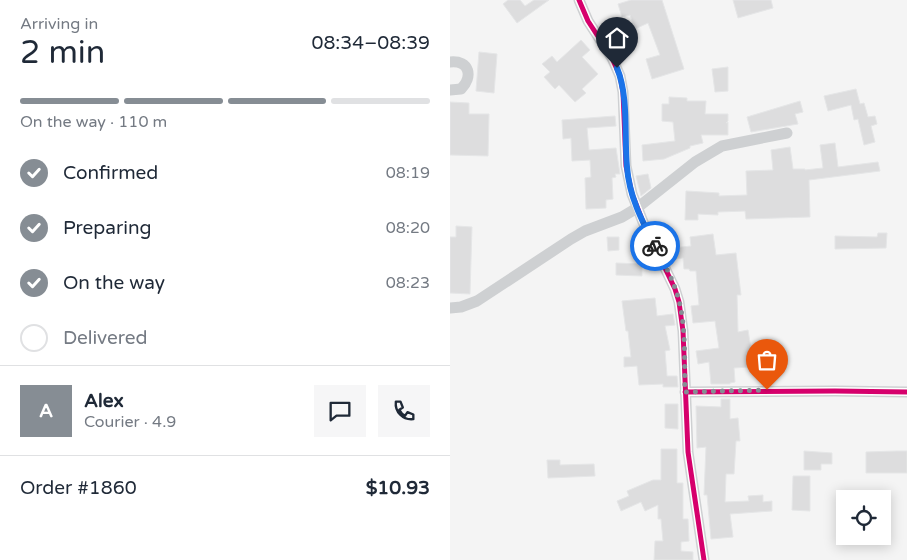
<!DOCTYPE html>
<meta charset="utf-8">
<style>
:root{--surface:#fff;--page:#f6f6f7;--text:#1f2937;--muted:#747a83;--line:#e0e1e3;--accent:#868d94}
body{margin:0;font-family:"Varela Round",sans-serif;background:var(--page);color:var(--text);height:100vh;display:flex;flex-direction:column;font-size:19px;white-space:nowrap}
*{box-sizing:border-box;margin:0}
p{font-size:16px;color:var(--muted)}
.icon{flex:none;width:28px;height:28px;fill:none;stroke:currentColor;stroke-width:2;stroke-linecap:round;stroke-linejoin:round}
.map{position:relative;flex:1;overflow:hidden}
.sheet{display:flex;flex-direction:column;background:var(--surface);width:450px}
.sheet>*{flex:none}
.tools{position:absolute;left:386px;top:490px;display:grid;gap:10px}
.tools a{display:grid;place-items:center;width:55px;height:55px;border-radius:0px;background:var(--surface);box-shadow:0 2px 12px #0003;font-size:25px}
.pin{position:absolute;display:grid;place-items:center;width:42px;height:42px;color:#fff;margin:-51px -21px;border-radius:50% 50% 50% 0;rotate:-45deg;box-shadow:0 0 5px #0007}
.pin .icon{rotate:45deg}
.courier{position:absolute;display:grid;place-items:center;width:50px;height:50px;margin:-25px;border:4px solid #1a73e8;border-radius:50%;background:#fff;color:#222;box-shadow:0 1px 6px #0007}
.headline em{font-style:normal;font-weight:600}
.headline div{display:flex;flex-direction:column-reverse}
.headline{display:flex;align-items:center;justify-content:space-between;height:85px;padding:0 20px}
h1{font-size:32px;font-weight:600;line-height:38px}
.bar{display:grid;grid-template-columns:repeat(4,1fr);gap:8px 5px;align-content:center;height:60px;padding:0 20px}
.bar i{height:6px;border-radius:4px;background:var(--line)}
.bar .current{background:var(--accent)}
.bar p{grid-column:span 4}
.line{display:flex;align-items:center;gap:12px;padding:0 20px;border-top:1px solid var(--line)}
.line div{flex:1}
.round{display:grid;place-items:center;flex:none;width:52px;height:52px;border-radius:0px;background:var(--page)}
ol{padding:0 20px;list-style:none}
li{display:flex;align-items:center;gap:15px;height:55px}
li p{margin-inline-start:auto}
li .icon{padding:5px;border-radius:50%;background:var(--accent);color:#fff;stroke-width:4}
li:last-child{color:var(--muted)}
li i{width:28px;height:28px;border:2px solid var(--line);border-radius:50%}
main{display:flex;flex:1;min-height:0}
.map>svg:first-child{display:block}
.building{fill:#ddddde;stroke:#e5e6e7}
.lines{fill:none;stroke-linecap:round;stroke-linejoin:round}
.minor{stroke:#ced0d2;stroke-width:11}
.cycleway-casing{stroke:#fff;stroke-width:8}
.cycleway{stroke:#d6006c;stroke-width:5}
.done{stroke:#868d94;stroke-width:5;stroke-dasharray:0 9}
.route{stroke:#1a73e8;stroke-width:6}
</style>
<main>
<section class="sheet">
<div class="headline"><div><h1>2 min</h1><p>Arriving in</p></div><em>08:34–08:39</em></div>
<div class="bar"><i class="current"></i><i class="current"></i><i class="current"></i><i></i><p>On the way · 110 m</p></div>
<ol>
<li><svg class="icon" aria-label="check" viewBox="0 0 24 24"><path d="M5 12l5 5 9-10"/></svg>Confirmed<p>08:19</p></li>
<li><svg class="icon" aria-label="check" viewBox="0 0 24 24"><path d="M5 12l5 5 9-10"/></svg>Preparing<p>08:20</p></li>
<li><svg class="icon" aria-label="check" viewBox="0 0 24 24"><path d="M5 12l5 5 9-10"/></svg>On the way<p>08:23</p></li>
<li><i></i>Delivered</li>
</ol>
<div class="line" style="height:90px"><b class="round" style="background:var(--accent);color:#fff">A</b><div><b>Alex</b><p>Courier · 4.9</p></div><a class="round"><svg class="icon" aria-label="chat" viewBox="0 0 24 24"><path d="M4 5h16v11H9l-5 4z"/></svg></a><a class="round"><svg class="icon" aria-label="phone" viewBox="0 0 24 24"><path d="M5 4h4l2 5-3 2q2 4 5 5l2-3 5 2v4C11 20 4 13 5 4z"/></svg></a></div>
<div class="line" style="height:65px"><div>Order #1860</div><b>$10.93</b></div>
</section>
<div class="map">
<svg width="457" height="560" viewBox="0 0 457 560">
<rect width="100%" height="100%" fill="#f4f4f4"/>
<g class="building">
<path d="M58 0H70L75 6 84 0H99L67 23 53 4Z"/>
<path d="M181 0H212L234 69 202 79 196 59 210 55 198 23 185 29 180 15 172 17 168 4Z"/>
<path d="M283 0H321L323 8 288 18Z"/>
<path d="M131 40 140 50 132 57 148 74 132 89 136 93 125 102 109 85 105 89 94 77 100 72 92 64 102 56 107 62Z"/>
<path d="M29 52 47 54 44 93 26 91Z"/>
<path d="M278 67V91L265 92 262 69Z"/>
<path d="M406 89 410 104 414 103 418 117 425 116 427 124 421 126 425 142 414 145 408 119 404 120 401 105 378 111 374 96Z"/>
<path d="M219 97 237 98V101H256L255 114H278V121L276 123 278 122V135H251L253 143 240 146V148L214 159 193 161 192 145 225 141 223 122 212 121V104H219Z"/>
<path d="M350 101 353 112 345 114 348 124 301 132 297 117Z"/>
<path d="M0 102 19 103V114H39L38 156 0 155Z"/>
<path d="M165 116 166 126 137 128 139 150 166 148 170 174H165L166 177 162 178 163 199 156 200V208L136 209 135 178 141 177 140 160 122 161 121 138 113 139 112 120Z"/>
<path d="M385 143 388 167 428 162 430 171 359 180 360 217 296 219 295 211 268 212V215L248 214V220H235L236 191 269 193V196L297 195 296 171 323 170 321 150 340 147 343 169H355V170L373 168 370 145Z"/>
<path d="M198 174 201 188 191 196 186 176Z"/>
<path d="M6 226 22 227 20 294 0 293V237H6Z"/>
<path d="M428 233H437L436 248 385 249V236L427 237Z"/>
<path d="M263 234 266 255 286 253 291 295H287L288 332 298 330 301 349 309 347 310 356 299 357V367L284 368 285 382 280 383V384H261L259 362 248 364 246 351 269 348 265 321 243 323 241 306 249 305 246 271H240L239 269H234L233 258 224 259 223 248 241 246 240 237Z"/>
<path d="M157 237H169V250L158 251Z"/>
<path d="M166 263 192 264V276L166 275Z"/>
<path d="M205 298 207 316 223 314 225 325 215 326 220 350 215 351 217 376H227L228 387H213V384L189 385 187 366 174 367V357H181L178 331H176L172 301Z"/>
<path d="M271 399H280V419L288 418 290 441H286L284 474H276L275 502 299 501 298 496 313 495V502L322 501V511L280 514 283 537 261 539 257 495H254L256 447 247 448 246 406 271 407Z"/>
<path d="M215 404H228V429L215 428Z"/>
<path d="M211 449H227V483H233V519H238L239 541 231 542V551L243 552V560H204L205 541H213L211 519H208V505L195 511 191 502 171 511 167 501 179 496 177 491 203 480H211Z"/>
<path d="M354 451 382 453V464H371V470H354Z"/>
<path d="M447 451H457V473H416V452Z"/>
<path d="M97 460H110V465L144 464 145 476 98 478Z"/>
<path d="M343 476H360V511L342 510Z"/>
</g>
<g class="lines">
<g class="minor">
<path d="M129 0 138 21 162 58 170 76 173 92 176 166 182 194 193 222 225 289 229 302 233 331 238 452 254 560"/>
<path d="M0 62C20 60 23 77 11 89L0 90"/>
<path d="M0 308 11 307 27 301 121 239 135 231 172 217 187 208 245 162 272 146 337 133"/>
<path d="M235 392 385 391 457 392"/>
</g>
<g class="cycleway-casing">
<g id="cycleway">
<path d="M129 0 138 21 162 58 170 76 173 92 176 166 182 194 193 222 225 289 229 302 233 331 238 452 254 560"/>
<path d="M235 392 385 391 457 392"/>
</g>
</g>
<use href="#cycleway" class="cycleway"/>
</g>
<g class="lines">
<path class="done" d="M205 246C212 260 220 273 225 288 237 319 234 358 235 392L317 390"/>
<path class="route" d="M167 68C179 97 174 136 177 167 179 196 192 221 205 246"/>
</g>
</svg>
<div class="tools">
<a><svg class="icon" aria-label="locate" viewBox="0 0 24 24"><circle cx="12" cy="12" r="6"/><path d="M12 2v4M12 18v4M2 12h4M18 12h4"/></svg></a>
</div>
<div class="pin" style="left:317px;top:390px;background:#ea580c"><svg class="icon" aria-label="bag" viewBox="0 0 24 24"><path d="M5 8h14l-1 12H6zM9 8a3 3 0 0 1 6 0"/></svg></div>
<div class="pin" style="left:167px;top:68px;background:#1f2937"><svg class="icon" aria-label="home" viewBox="0 0 24 24"><path d="M3 11l9-7 9 7M6 9v11h12V9"/></svg></div>
<div class="courier" style="left:205px;top:246px"><svg class="icon" aria-label="bike" viewBox="0 0 24 24"><circle cx="6" cy="16" r="4"/><circle cx="18" cy="16" r="4"/><path d="M6 16l4-8h5l3 8M10 8l3 8H6M13 5h3"/></svg></div>
</div>
</main>
